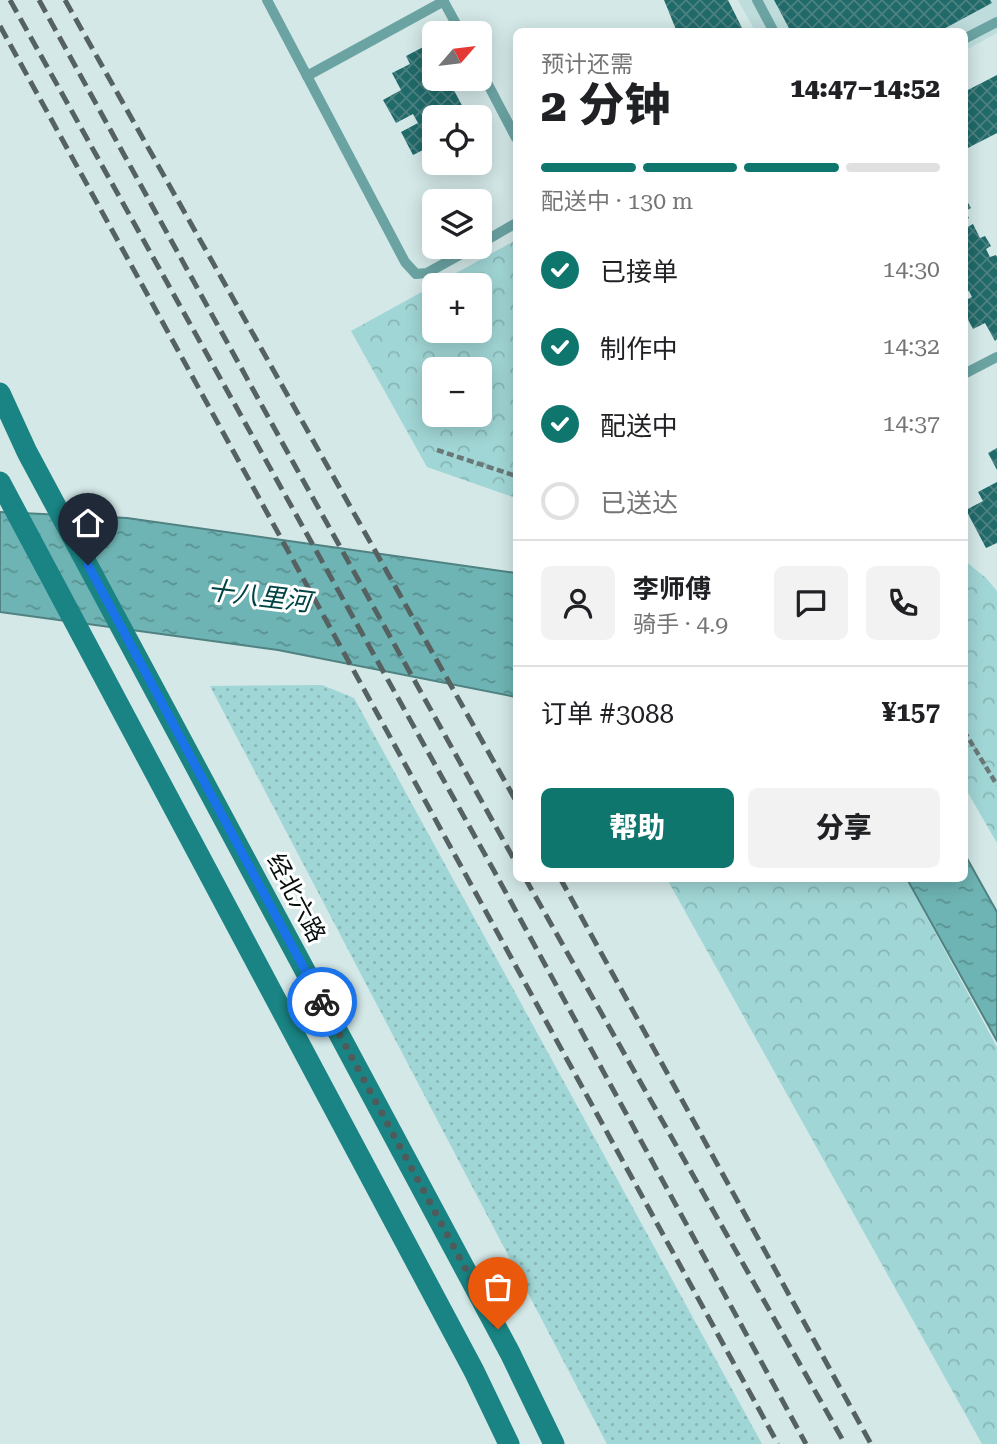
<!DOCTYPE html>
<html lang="zh">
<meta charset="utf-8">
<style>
:root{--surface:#fff;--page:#f2f2f2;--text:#202124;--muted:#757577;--line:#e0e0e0;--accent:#0f766e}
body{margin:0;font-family:"Roboto Serif","Noto Sans SC",serif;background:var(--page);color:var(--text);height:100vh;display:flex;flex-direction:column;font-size:26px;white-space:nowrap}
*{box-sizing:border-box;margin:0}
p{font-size:23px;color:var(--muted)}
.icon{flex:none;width:38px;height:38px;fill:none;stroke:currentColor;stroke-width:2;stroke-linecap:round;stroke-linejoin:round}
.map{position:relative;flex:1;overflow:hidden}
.sheet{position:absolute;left:513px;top:28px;width:455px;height:854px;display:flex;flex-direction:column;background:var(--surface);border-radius:10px;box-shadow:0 4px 18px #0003}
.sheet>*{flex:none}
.needle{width:46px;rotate:62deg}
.tools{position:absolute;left:422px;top:21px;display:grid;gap:14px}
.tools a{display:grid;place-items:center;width:70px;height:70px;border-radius:10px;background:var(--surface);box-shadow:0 4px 18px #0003;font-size:35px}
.pin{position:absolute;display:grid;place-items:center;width:60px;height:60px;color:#fff;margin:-72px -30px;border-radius:50% 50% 50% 0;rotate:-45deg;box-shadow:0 0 7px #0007}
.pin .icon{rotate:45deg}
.courier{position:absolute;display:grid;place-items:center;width:70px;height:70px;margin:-35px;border:5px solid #1a73e8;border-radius:50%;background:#fff;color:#222;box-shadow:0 2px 9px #0007}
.overview em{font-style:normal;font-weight:800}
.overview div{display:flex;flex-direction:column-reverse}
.overview{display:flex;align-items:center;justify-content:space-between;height:119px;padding:0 28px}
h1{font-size:46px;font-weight:800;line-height:52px}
.bar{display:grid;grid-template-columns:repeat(4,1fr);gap:10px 7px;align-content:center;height:84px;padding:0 28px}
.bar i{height:9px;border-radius:5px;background:var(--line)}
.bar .selected{background:var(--accent)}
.bar p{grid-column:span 4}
.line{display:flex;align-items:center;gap:18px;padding:0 28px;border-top:2px solid var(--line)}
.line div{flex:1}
.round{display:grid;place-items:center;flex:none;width:74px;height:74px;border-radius:10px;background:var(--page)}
ol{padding:0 28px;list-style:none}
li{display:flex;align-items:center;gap:21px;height:77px}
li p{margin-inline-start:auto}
li .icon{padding:7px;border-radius:50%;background:var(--accent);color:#fff;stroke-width:4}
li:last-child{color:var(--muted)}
li i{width:38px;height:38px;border:4px solid var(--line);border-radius:50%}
.primary-button{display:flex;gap:14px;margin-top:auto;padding:14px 28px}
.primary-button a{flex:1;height:80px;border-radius:10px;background:var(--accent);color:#fff;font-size:28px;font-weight:800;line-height:80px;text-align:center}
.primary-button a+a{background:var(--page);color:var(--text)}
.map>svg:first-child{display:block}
.built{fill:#bedcdc}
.grass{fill:url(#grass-dots)}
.park{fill:url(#park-crowns);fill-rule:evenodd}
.water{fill:url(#water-ripples);stroke:#508282;stroke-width:2}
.building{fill:url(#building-cross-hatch)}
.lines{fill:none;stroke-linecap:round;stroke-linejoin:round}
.path{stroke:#6a7878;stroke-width:4.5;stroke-dasharray:7 3.5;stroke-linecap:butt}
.lane{stroke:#6ba3a3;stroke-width:10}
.secondary{stroke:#1a8383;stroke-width:21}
.rail{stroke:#566262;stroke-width:5;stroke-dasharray:14 7;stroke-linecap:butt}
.done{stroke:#4f5b5b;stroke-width:7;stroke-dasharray:0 12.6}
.route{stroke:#1a73e8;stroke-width:9}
.labels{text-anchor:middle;stroke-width:6;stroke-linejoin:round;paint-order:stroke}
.street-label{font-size:24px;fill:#080f0f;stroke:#fff}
.water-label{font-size:26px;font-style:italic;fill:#004344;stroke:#fff}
</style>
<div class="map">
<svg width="997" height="1444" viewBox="0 0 997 1444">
<defs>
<pattern id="grass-dots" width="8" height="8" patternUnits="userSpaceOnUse" patternTransform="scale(1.75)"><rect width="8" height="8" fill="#a0d6d5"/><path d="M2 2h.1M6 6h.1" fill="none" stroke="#88b6b6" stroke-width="1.8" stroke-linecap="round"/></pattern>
<pattern id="park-crowns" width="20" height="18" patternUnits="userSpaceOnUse" patternTransform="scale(1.75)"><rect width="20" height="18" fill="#a0d6d5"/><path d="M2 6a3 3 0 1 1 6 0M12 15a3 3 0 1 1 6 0" fill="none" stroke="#88b6b6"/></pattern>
<pattern id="water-ripples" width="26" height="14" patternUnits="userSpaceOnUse" patternTransform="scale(1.75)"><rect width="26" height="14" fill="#6fb4b4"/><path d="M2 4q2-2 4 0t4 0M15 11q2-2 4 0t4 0" fill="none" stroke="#599191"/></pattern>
<pattern id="building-cross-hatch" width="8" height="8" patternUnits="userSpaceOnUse" patternTransform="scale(1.75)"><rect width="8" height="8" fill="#206a6a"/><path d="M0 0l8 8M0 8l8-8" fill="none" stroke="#4d8181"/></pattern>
</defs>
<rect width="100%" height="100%" fill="#d3e8e7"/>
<path class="built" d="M738 0H997V33L964 51V32L755 31Z"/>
<path class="grass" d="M322 685 354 698 762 1444H607L210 686Z"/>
<g class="park">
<path d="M516 240V498L427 467 351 331ZM434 285H480V331H434ZM434 369H480V415H434Z"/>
<path d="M964 560 986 578 997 591V843L964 786Z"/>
<path d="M667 879H906L997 1047V1444H982Z"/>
</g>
<g class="water">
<path d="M0 512 127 518 516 573V697L278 650 0 612Z"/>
<path d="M964 853 997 912V1041L907 879 964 878Z"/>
</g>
<g class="building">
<path d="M664 0H728L744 32H677Z"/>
<path d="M774 0H990L992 3 938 32H791Z"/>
<path d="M429 44 434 53V79H453L449 81 466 113 471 110 475 117H434V152L431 146 413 155 401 132 418 123 413 114 396 123 383 100 401 90 392 73 410 64 406 56Z"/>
<path d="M997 75V133L964 150V92Z"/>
<path d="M964 196 971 208 965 211 969 218 964 221Z"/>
<path d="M973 224 980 238 985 236 991 246 986 249 990 257 996 255 997 257V339L995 341 985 323 973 329 964 312V301L972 297 969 291 964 294V229Z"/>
<path d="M997 448V470L988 453Z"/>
<path d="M997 482V543L986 548 966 510 983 501 978 492Z"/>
</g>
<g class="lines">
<g class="path">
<path d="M437 450 516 476"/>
<path d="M964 731 997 785"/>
</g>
<g class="lane">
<path d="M267 0 405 262 416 274 427 273 474 247"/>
<path d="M443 0 461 33"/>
<path d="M757 0 774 32"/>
<path d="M964 39 997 22"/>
<path d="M480 69 516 138"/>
<path d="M307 76 444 1"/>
<path d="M480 244 516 223"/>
<path d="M964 374 997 357"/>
</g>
<g class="secondary">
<path d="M0 393 27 452 510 1353 554 1444"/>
<path d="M0 482 474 1371 509 1444"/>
</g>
<g class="rail">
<path d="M10 0 493 869 806 1444"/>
<path d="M39 0 294 464 516 863"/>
<path d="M65 0 516 801"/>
<path d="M0 26 778 1444"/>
<path d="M525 878 845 1444"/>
<path d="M560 878 871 1444"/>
</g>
</g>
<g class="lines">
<path class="done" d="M322 1002 498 1329"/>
<path class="route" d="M88 565 322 1002"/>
</g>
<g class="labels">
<g class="street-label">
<text transform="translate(296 898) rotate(62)" y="8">经北六路</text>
</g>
<g class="water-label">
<text transform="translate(259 596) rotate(7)" y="9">十八里河</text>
</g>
</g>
</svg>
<div class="tools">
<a><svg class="needle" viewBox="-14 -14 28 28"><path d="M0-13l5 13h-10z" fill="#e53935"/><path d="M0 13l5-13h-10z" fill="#757577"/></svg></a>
<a><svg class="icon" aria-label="locate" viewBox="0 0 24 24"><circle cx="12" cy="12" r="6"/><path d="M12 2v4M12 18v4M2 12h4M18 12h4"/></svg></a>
<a><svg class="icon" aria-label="layers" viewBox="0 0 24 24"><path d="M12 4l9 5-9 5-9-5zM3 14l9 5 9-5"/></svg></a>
<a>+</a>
<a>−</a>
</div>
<div class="pin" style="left:498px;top:1329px;background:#ea580c"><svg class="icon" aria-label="bag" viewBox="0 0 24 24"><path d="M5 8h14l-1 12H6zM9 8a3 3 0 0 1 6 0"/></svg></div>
<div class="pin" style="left:88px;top:565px;background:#1f2937"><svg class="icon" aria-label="home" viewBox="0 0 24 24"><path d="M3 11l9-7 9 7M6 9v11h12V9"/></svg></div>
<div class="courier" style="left:322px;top:1002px"><svg class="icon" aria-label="bike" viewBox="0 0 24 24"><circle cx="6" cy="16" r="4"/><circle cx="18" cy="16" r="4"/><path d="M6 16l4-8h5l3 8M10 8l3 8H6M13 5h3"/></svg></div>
<section class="sheet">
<div class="overview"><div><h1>2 分钟</h1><p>预计还需</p></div><em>14:47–14:52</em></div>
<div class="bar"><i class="selected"></i><i class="selected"></i><i class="selected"></i><i></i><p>配送中 · 130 m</p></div>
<ol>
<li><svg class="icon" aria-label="check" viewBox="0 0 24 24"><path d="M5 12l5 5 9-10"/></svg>已接单<p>14:30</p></li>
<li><svg class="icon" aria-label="check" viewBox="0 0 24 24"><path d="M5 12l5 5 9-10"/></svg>制作中<p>14:32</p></li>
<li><svg class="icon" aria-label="check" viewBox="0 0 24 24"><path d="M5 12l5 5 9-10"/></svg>配送中<p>14:37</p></li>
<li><i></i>已送达</li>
</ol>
<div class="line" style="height:126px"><a class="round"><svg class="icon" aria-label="person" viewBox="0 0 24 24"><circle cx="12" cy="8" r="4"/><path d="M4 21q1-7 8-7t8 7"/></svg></a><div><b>李师傅</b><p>骑手 · 4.9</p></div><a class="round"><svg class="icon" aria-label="chat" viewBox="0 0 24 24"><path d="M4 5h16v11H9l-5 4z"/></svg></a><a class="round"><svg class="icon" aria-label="phone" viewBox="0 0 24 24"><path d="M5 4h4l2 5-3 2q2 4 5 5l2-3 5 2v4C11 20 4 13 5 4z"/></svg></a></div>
<div class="line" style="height:91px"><div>订单 #3088</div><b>¥157</b></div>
<div class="primary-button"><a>帮助</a><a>分享</a></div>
</section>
</div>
